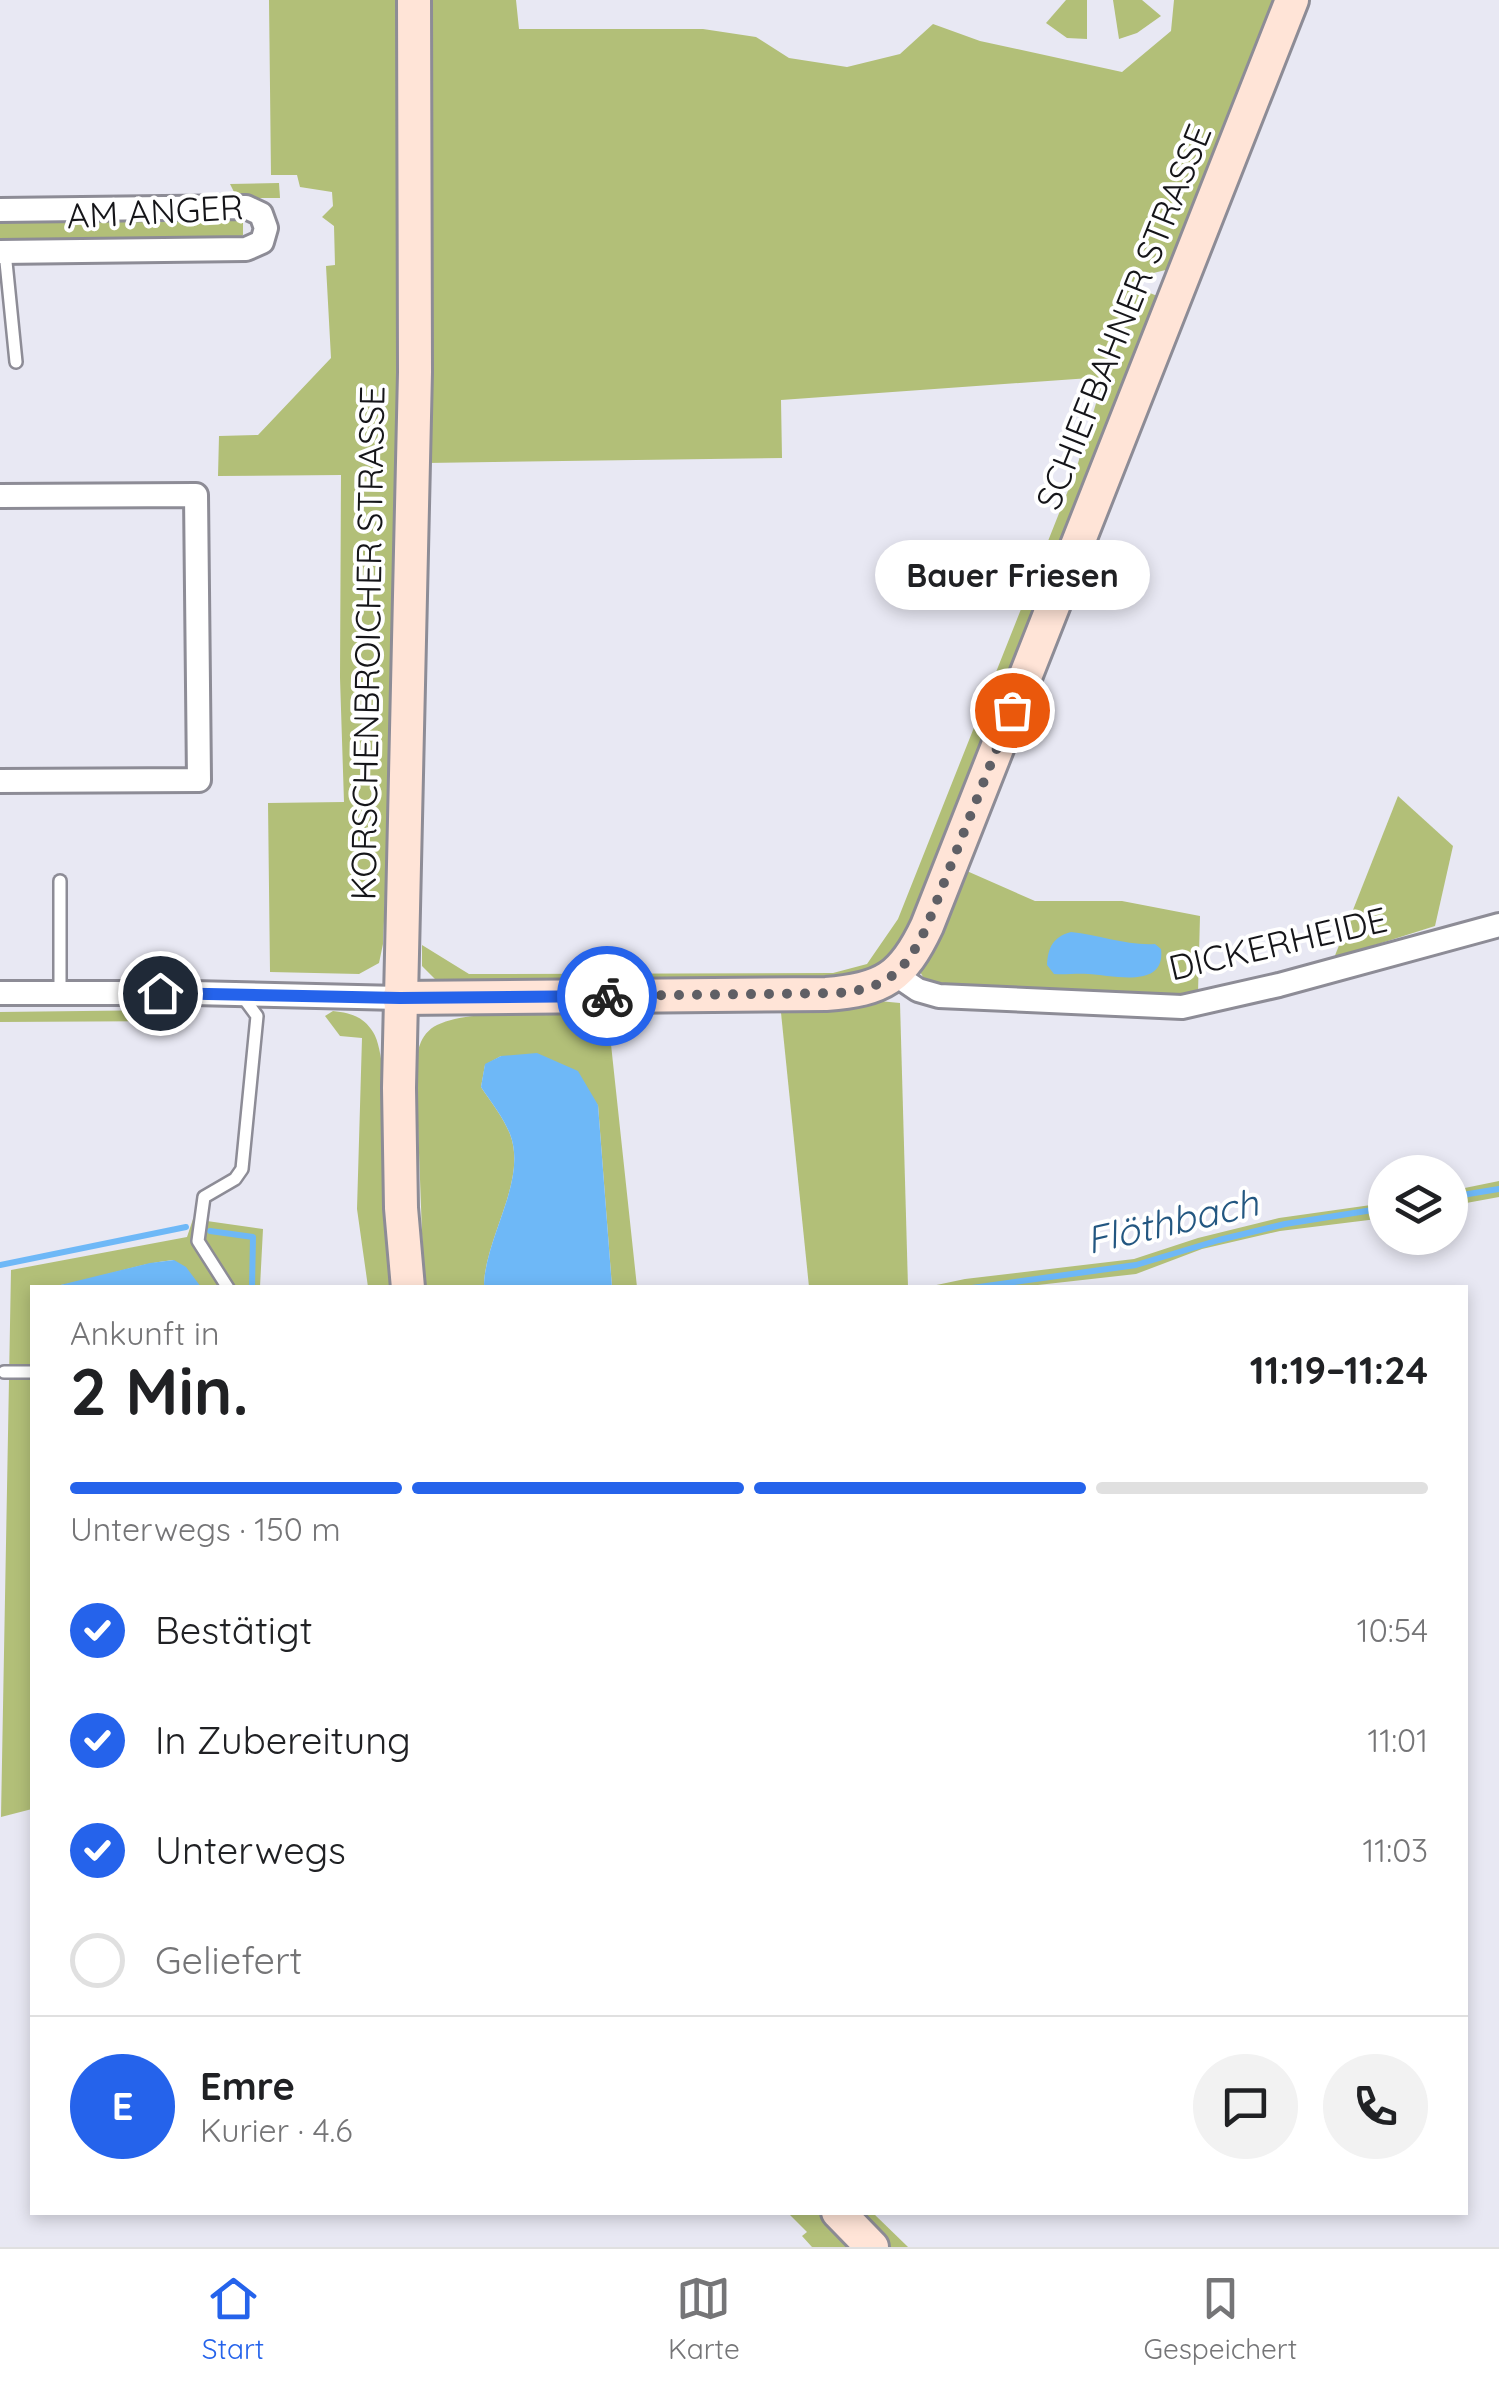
<!DOCTYPE html>
<html lang="de">
<meta charset="utf-8">
<style>
:root{--surface:#fff;--page:#f2f2f2;--text:#202124;--muted:#757577;--line:#e0e0e0;--accent:#2563eb}
body{margin:0;font-family:Quicksand,sans-serif;background:var(--page);color:var(--text);height:100vh;display:flex;flex-direction:column;font-size:38px;white-space:nowrap}
*{box-sizing:border-box;margin:0}
p{font-size:32px;color:var(--muted)}
.icon{flex:none;width:55px;height:55px;fill:none;stroke:currentColor;stroke-width:2;stroke-linecap:round;stroke-linejoin:round}
.map{position:relative;flex:1;overflow:hidden}
.panel{position:absolute;left:30px;top:1285px;width:1438px;height:930px;display:flex;flex-direction:column;background:var(--surface);border-radius:0px;box-shadow:0 5px 15px #0003}
.panel>*{flex:none}
.buttons{position:absolute;left:1368px;top:1155px;display:grid;gap:20px}
.buttons a{display:grid;place-items:center;width:100px;height:100px;border-radius:50%;background:var(--surface);box-shadow:0 5px 15px #0003;font-size:50px}
.pin{position:absolute;display:grid;place-items:center;width:85px;height:85px;color:#fff;margin:-42px;border:5px solid #fff;border-radius:50%;box-shadow:0 2px 10px #0007}
.courier{position:absolute;display:grid;place-items:center;width:100px;height:100px;margin:-50px;border:8px solid #2563eb;border-radius:50%;background:#fff;color:#222;box-shadow:0 2px 12px #0007}
.bubble{position:absolute;height:70px;border-radius:35px;background:var(--surface);box-shadow:0 5px 15px #0003;font-size:32px;font-weight:700;line-height:70px;text-align:center}
.overview em{font-style:normal;font-weight:700}
.overview div{display:flex;flex-direction:column-reverse}
.overview{display:flex;align-items:center;justify-content:space-between;height:170px;padding:0 40px}
h1{font-size:65px;font-weight:700;line-height:75px}
.bar{display:grid;grid-template-columns:repeat(4,1fr);gap:15px 10px;align-content:center;height:120px;padding:0 40px}
.bar i{height:12px;border-radius:8px;background:var(--line)}
.bar .active{background:var(--accent)}
.bar p{grid-column:span 4}
.line{display:flex;align-items:center;gap:25px;padding:0 40px;border-top:2px solid var(--line)}
.line div{flex:1}
.round{display:grid;place-items:center;flex:none;width:105px;height:105px;border-radius:52px;background:var(--page)}
ol{padding:0 40px;list-style:none}
li{display:flex;align-items:center;gap:30px;height:110px}
li p{margin-inline-start:auto}
li .icon{padding:10px;border-radius:50%;background:var(--accent);color:#fff;stroke-width:4}
li:last-child{color:var(--muted)}
li i{width:55px;height:55px;border:5px solid var(--line);border-radius:50%}
.dock{display:flex;justify-content:space-around;align-items:center;height:140px;border-top:2px solid var(--line);background:var(--surface);font-size:28px;color:var(--muted)}
.dock a{display:grid;justify-items:center;gap:5px}
.dock .active{color:var(--accent)}
.map>svg:first-child{display:block}
.green{fill:#b2bf78}
.water{fill:#6eb8f7}
.lines{fill:none;stroke-linecap:round;stroke-linejoin:round}
.stream{stroke:#6eb8f7;stroke-width:6}
.lane-casing{stroke:#8d8c96;stroke-width:16}
.street-casing{stroke:#8d8c96;stroke-width:28}
.secondary-casing{stroke:#8d8c96;stroke-width:38}
.lane{stroke:#fff;stroke-width:11}
.street{stroke:#fff;stroke-width:22}
.secondary{stroke:#ffe4d7;stroke-width:32}
.done{stroke:#5f5f65;stroke-width:10;stroke-dasharray:0 18}
.route{stroke:#2563eb;stroke-width:12}
.labels{text-anchor:middle;stroke-width:8;stroke-linejoin:round;paint-order:stroke}
.street-label{font-size:35px;fill:#151519;stroke:#fff}
.water-label{font-size:38px;font-style:italic;fill:#235781;stroke:#fff}
</style>
<div class="map">
<svg width="1499" height="2247" viewBox="0 0 1499 2247">
<rect width="100%" height="100%" fill="#e8e8f3"/>
<g class="green">
<path d="M269 0H399C407 315 397 630 383 944L379 963 359 974 270 972 268 803 344 802 340 678 341 475 218 476 219 436 258 435 331 358 326 266 335 265 334 226 322 217 333 206 332 192 300 187 297 175H271Z"/>
<path d="M425 0H516L519 29H703L756 37 789 58 847 67 900 54 933 24 980 41 1122 72 1171 31 1174 0H1283L1178 267 1141 276 1137 288 1165 299 928 897 894 960 836 985H457L436 980 422 966V945L469 974 833 973 867 964 898 919 1075 473 1104 377 781 400 782 458 426 463Z"/>
<path d="M1066 0H1087V39L1067 38 1046 23Z"/>
<path d="M1113 0H1142L1161 16 1137 33 1119 39Z"/>
<path d="M1303 0H1311L1132 454 1125 450Z"/>
<path d="M279 183 280 198H237L230 184Z"/>
<path d="M0 214H238L243 218V235L238 239 0 243Z"/>
<path d="M1398 796 1453 846 1435 926 1334 958Z"/>
<path d="M960 868 1035 901H1122L1200 916 1198 993 1168 1000 943 989C931 984 924 982 919 969Z"/>
<path d="M879 1001 900 1003 908 1287H809L780 1003Z"/>
<path d="M607 1007 637 1287H612L598 1105 501 1056 485 1065 481 1087C491 1102 503 1117 510 1134 528 1181 484 1238 484 1287H424L416 1072C416 1054 419 1034 437 1025 470 1010 511 1017 545 1014 566 1013 586 1009 607 1007Z"/>
<path d="M166 1010 184 1012 182 1021 0 1022V1012Z"/>
<path d="M333 1011C350 1013 363 1016 373 1032 391 1060 383 1178 385 1218 386 1241 389 1264 391 1287H368L357 1209 362 1038 340 1036 325 1016Z"/>
<path d="M1499 1181V1197L1450 1206V1191Z"/>
<path d="M1385 1203V1218L1280 1231 1202 1249 1136 1274 1020 1287H927L965 1279 1134 1259 1198 1238 1279 1218Z"/>
<path d="M193 1219 263 1229 260 1287H201L173 1260C126 1265 80 1287 32 1288V1809L1 1817 11 1270 187 1237Z"/>
<path d="M788 2213H819L853 2247H812L802 2236 807 2232Z"/>
<path d="M855 2213H873L908 2247H890Z"/>
</g>
<g class="water">
<path d="M1071 932C1099 935 1129 946 1155 944L1161 949C1166 990 1112 975 1088 974 1076 973 1065 975 1054 974L1047 965C1048 947 1053 937 1071 932Z"/>
<path d="M537 1053 578 1071 598 1105 612 1287H484C484 1238 528 1181 510 1134 503 1117 491 1102 481 1087L485 1064 501 1056Z"/>
<path d="M174 1260 186 1267 201 1287H52L150 1263Z"/>
</g>
<g class="lines">
<g class="stream">
<path d="M1450 1197 1499 1189"/>
<path d="M210 1231 253 1237 252 1288"/>
<path d="M0 1265 186 1227"/>
<path d="M972 1288 1136 1265 1219 1240 1285 1224 1385 1208"/>
</g>
<g class="lane-casing">
<g id="lane">
<path d="M5 252 16 362"/>
<path d="M60 993V881"/>
<path d="M228 1288 198 1241 204 1197 235 1179 242 1169 257 1016 243 997"/>
<path d="M4 1372H32"/>
</g>
</g>
<g class="street-casing">
<g id="street">
<path d="M0 210 246 207 261 214 266 228 262 242 246 249 0 252"/>
<path d="M0 496 196 495 199 780 0 781"/>
<path d="M896 975 918 990 939 996 1182 1007 1279 985 1499 925"/>
<path d="M0 993H193L399 998"/>
</g>
</g>
<g class="secondary-casing">
<g id="secondary">
<path d="M399 998 826 994C883 990 903 977 927 926L1292 0"/>
<path d="M408 1288 401 1208 399 1088 415 372 414 0"/>
<path d="M838 2212 872 2247"/>
</g>
</g>
<use href="#lane" class="lane"/>
<use href="#street" class="street"/>
<use href="#secondary" class="secondary"/>
</g>
<g class="lines">
<path class="done" d="M607 996 837 993C888 989 906 971 927 926L1012 710"/>
<path class="route" d="M160 993 400 998 607 996"/>
</g>
<g class="labels">
<g class="street-label">
<text transform="translate(155 212) rotate(-3)" y="12">AM ANGER</text>
<text transform="translate(1124 317) rotate(-68)" y="12">SCHIEFBAHNER STRASSE</text>
<text transform="translate(368 643) rotate(-89)" y="12">KORSCHENBROICHER STRASSE</text>
<text transform="translate(1278 944) rotate(-13)" y="12">DICKERHEIDE</text>
</g>
<g class="water-label">
<text transform="translate(1172 1222) rotate(-13)" y="13">Flöthbach</text>
</g>
</g>
</svg>
<div class="buttons">
<a><svg class="icon" aria-label="layers" viewBox="0 0 24 24"><path d="M12 4l9 5-9 5-9-5zM3 14l9 5 9-5"/></svg></a>
</div>
<div class="pin" style="left:1012px;top:710px;background:#ea580c"><svg class="icon" aria-label="bag" viewBox="0 0 24 24"><path d="M5 8h14l-1 12H6zM9 8a3 3 0 0 1 6 0"/></svg></div>
<div class="pin" style="left:160px;top:993px;background:#1f2937"><svg class="icon" aria-label="home" viewBox="0 0 24 24"><path d="M3 11l9-7 9 7M6 9v11h12V9"/></svg></div>
<div class="courier" style="left:607px;top:996px"><svg class="icon" aria-label="bike" viewBox="0 0 24 24"><circle cx="6" cy="16" r="4"/><circle cx="18" cy="16" r="4"/><path d="M6 16l4-8h5l3 8M10 8l3 8H6M13 5h3"/></svg></div>
<div class="bubble" style="left:875px;top:540px;width:275px">Bauer Friesen</div>
<section class="panel">
<div class="overview"><div><h1>2 Min.</h1><p>Ankunft in</p></div><em>11:19–11:24</em></div>
<div class="bar"><i class="active"></i><i class="active"></i><i class="active"></i><i></i><p>Unterwegs · 150 m</p></div>
<ol>
<li><svg class="icon" aria-label="check" viewBox="0 0 24 24"><path d="M5 12l5 5 9-10"/></svg>Bestätigt<p>10:54</p></li>
<li><svg class="icon" aria-label="check" viewBox="0 0 24 24"><path d="M5 12l5 5 9-10"/></svg>In Zubereitung<p>11:01</p></li>
<li><svg class="icon" aria-label="check" viewBox="0 0 24 24"><path d="M5 12l5 5 9-10"/></svg>Unterwegs<p>11:03</p></li>
<li><i></i>Geliefert</li>
</ol>
<div class="line" style="height:180px"><b class="round" style="background:var(--accent);color:#fff">E</b><div><b>Emre</b><p>Kurier · 4.6</p></div><a class="round"><svg class="icon" aria-label="chat" viewBox="0 0 24 24"><path d="M4 5h16v11H9l-5 4z"/></svg></a><a class="round"><svg class="icon" aria-label="phone" viewBox="0 0 24 24"><path d="M5 4h4l2 5-3 2q2 4 5 5l2-3 5 2v4C11 20 4 13 5 4z"/></svg></a></div>
</section>
</div>
<nav class="dock">
<a class="active"><svg class="icon" aria-label="home" viewBox="0 0 24 24"><path d="M3 11l9-7 9 7M6 9v11h12V9"/></svg>Start</a>
<a><svg class="icon" aria-label="map" viewBox="0 0 24 24"><path d="M3 6l6-2 6 2 6-2v14l-6 2-6-2-6 2zM9 4v14M15 6v14"/></svg>Karte</a>
<a><svg class="icon" aria-label="saved" viewBox="0 0 24 24"><path d="M7 4h10v16l-5-4-5 4z"/></svg>Gespeichert</a>
</nav>
